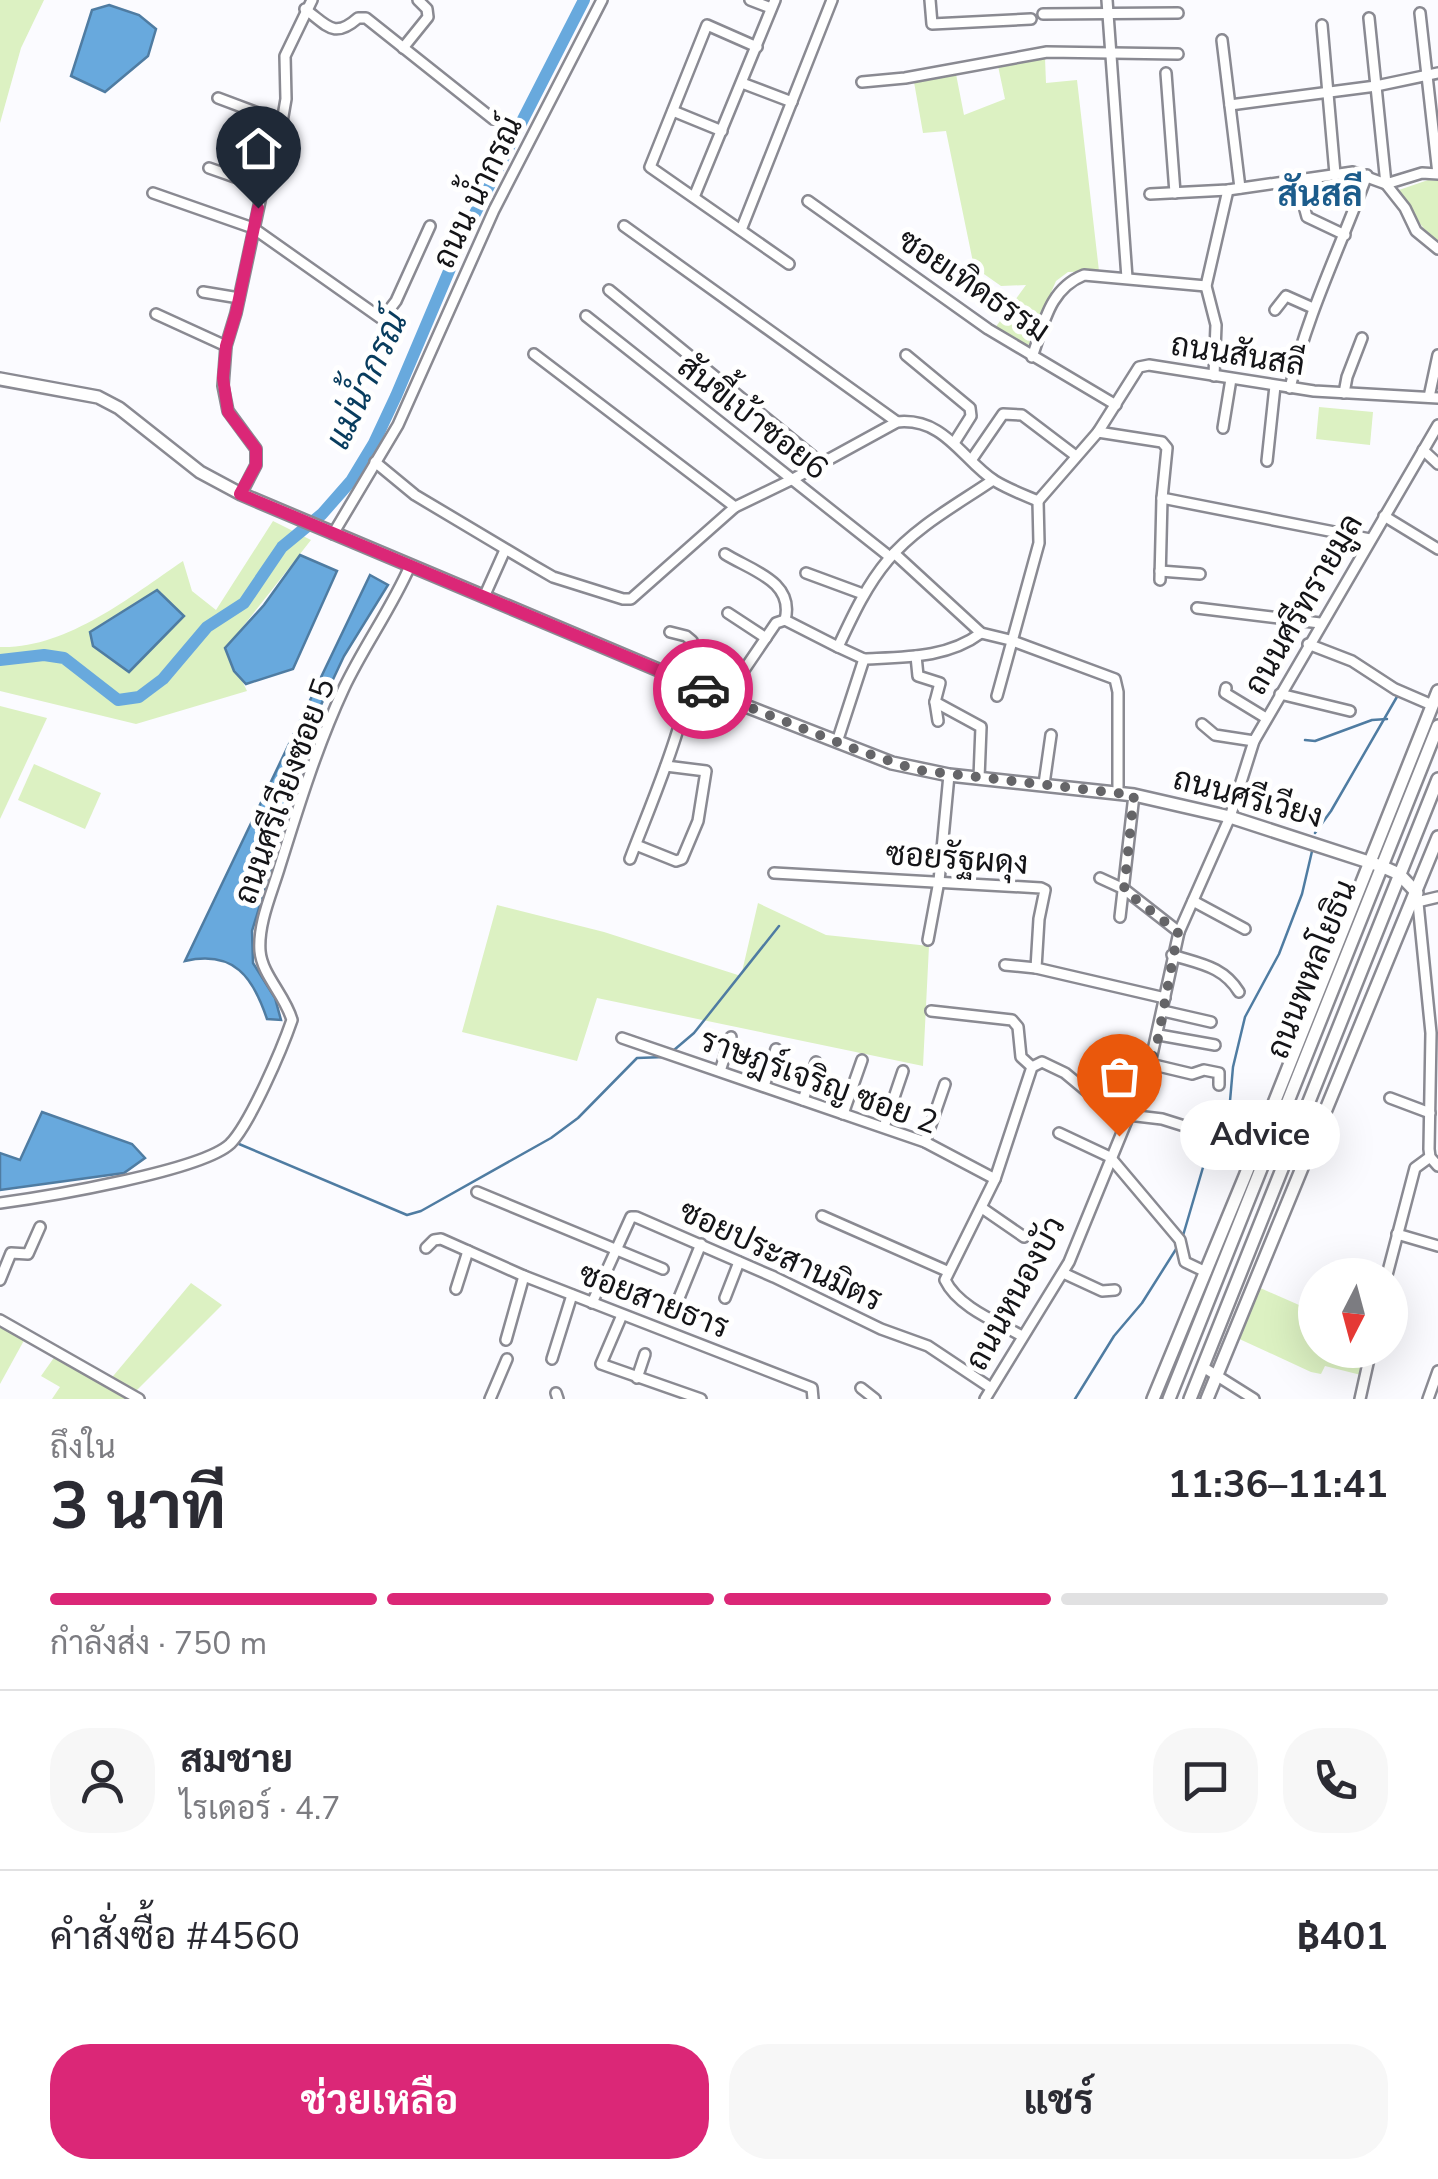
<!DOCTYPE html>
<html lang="th">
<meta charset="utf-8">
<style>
:root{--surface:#fff;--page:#f7f7f7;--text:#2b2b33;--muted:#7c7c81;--line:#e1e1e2;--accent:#db2777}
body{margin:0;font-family:"Nunito Sans",Sarabun,sans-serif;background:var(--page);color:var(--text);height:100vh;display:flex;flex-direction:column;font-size:38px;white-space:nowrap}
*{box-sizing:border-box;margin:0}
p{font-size:32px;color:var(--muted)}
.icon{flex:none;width:55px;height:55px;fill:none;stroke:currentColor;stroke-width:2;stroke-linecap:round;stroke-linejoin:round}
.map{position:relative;height:1399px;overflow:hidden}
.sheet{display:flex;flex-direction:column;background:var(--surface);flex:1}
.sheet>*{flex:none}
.needle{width:65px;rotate:186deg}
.fabs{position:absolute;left:1298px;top:1258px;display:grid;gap:20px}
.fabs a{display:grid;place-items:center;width:110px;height:110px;border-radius:50%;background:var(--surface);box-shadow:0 10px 40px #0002;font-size:50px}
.pin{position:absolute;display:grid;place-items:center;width:85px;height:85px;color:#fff;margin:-102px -42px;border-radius:50% 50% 50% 0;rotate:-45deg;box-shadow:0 0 10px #0007}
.pin .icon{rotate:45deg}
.courier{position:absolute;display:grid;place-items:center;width:100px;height:100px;margin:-50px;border:8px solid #db2777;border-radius:50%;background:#fff;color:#222;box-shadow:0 2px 12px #0007}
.bubble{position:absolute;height:70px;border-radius:35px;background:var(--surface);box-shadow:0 10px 40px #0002;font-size:32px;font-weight:700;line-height:70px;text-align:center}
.head em{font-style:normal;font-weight:700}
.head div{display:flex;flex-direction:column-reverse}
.head{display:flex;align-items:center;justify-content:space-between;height:170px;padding:0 50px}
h1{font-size:65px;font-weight:700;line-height:75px}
.bar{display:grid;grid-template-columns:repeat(4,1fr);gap:15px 10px;align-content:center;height:120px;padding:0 50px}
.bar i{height:12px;border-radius:8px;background:var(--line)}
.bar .on{background:var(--accent)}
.bar p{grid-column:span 4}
.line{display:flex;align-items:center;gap:25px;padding:0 50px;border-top:2px solid var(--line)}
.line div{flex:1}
.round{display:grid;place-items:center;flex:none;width:105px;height:105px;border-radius:40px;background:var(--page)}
.action{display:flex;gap:20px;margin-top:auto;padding:20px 50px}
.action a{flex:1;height:115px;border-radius:40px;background:var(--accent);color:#fff;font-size:40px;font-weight:700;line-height:115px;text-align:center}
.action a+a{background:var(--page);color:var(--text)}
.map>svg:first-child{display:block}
.green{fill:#dcf1c2}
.water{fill:#68a9dd;stroke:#4f7ca2;stroke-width:2.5}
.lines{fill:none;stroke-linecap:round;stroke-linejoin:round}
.stream{stroke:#4f7ca2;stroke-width:2.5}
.river{stroke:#68a9dd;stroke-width:12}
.minor-casing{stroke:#8a8a92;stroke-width:14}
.major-casing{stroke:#8a8a92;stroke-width:16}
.minor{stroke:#fff;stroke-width:9}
.major{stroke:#fff;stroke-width:11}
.done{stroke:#656568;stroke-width:10;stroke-dasharray:0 18}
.route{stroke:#db2777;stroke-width:12}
.labels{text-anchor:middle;stroke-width:10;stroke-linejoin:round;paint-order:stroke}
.street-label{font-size:32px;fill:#141417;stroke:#fff}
.neighbourhood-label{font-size:35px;font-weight:bold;fill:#1c5c8b;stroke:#fff}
.water-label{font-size:35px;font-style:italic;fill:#083c5e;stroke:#fff}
</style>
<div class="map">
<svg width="1438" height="1399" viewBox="0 0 1438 1399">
<rect width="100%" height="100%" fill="#fbfbff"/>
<g class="green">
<path d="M0 0H44L21 48 0 123Z"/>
<path d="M1045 58 1046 83 1077 80 1099 271 1068 272 1056 281 1028 346 1022 348 995 328 1026 285 1001 286 974 267 946 131 923 133 914 82 956 74 964 115 1005 99 998 66Z"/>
<path d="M1428 180 1438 181V243C1420 228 1411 208 1396 191Z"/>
<path d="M1319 407 1373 412 1370 445 1316 439Z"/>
<path d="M273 521 311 540 226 648 247 691 136 724 0 691V647C66 649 130 597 183 561L192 591 216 610Z"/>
<path d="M0 706 47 718 0 819Z"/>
<path d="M34 764 101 793 85 829 18 800Z"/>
<path d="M758 903 826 935 929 946 923 1066 597 998 577 1061 462 1032 497 905 604 932 741 976Z"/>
<path d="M191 1283 222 1305 128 1399H52L60 1387 41 1376 58 1352 109 1381Z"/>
<path d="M1258 1287 1315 1312V1350L1366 1353 1361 1375 1325 1366 1321 1374 1311 1372 1235 1337Z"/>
<path d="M0 1320 27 1335 0 1384Z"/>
</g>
<g class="water">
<path d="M109 5 139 15 156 29 148 56 105 92 71 76 92 10Z"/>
<path d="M300 555 337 571 293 669 246 684 234 671 225 648 264 605Z"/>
<path d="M370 575 388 585 344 656 321 705 252 931 253 963 275 998 281 1020 267 1019C253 977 234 950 185 961Z"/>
<path d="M157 590 184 616 129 672 93 646 90 632Z"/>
<path d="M42 1112 132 1144 145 1158 124 1173 0 1190V1153L20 1160Z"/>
</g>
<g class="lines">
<g class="stream">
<path d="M1305 740 1315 741 1372 720 1387 719"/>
<path d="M1315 833 1331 811 1398 695"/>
<path d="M674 1050 694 1033 779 926"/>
<path d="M239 1144 407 1215 421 1211 551 1138 578 1118 637 1058 665 1057"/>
<path d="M1182 1239 1204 1164 1221 1130 1230 1101 1233 1067 1245 1017 1279 954 1302 894 1313 847"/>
<path d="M1075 1399 1114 1336 1142 1303 1178 1246"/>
</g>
<path class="river" d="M0 660 44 655 64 658 118 700 139 697 163 679 207 627 244 603 282 547 322 514 351 481 374 443 396 396 466 231 584 0"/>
<g class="minor-casing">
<g id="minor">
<path d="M750 0 771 8"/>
<path d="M930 0 932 24 1031 19"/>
<path d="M1107 0 1127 278"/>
<path d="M305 9C328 26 334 39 358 18H366L493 119"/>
<path d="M1043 14 1178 13"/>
<path d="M1369 18 1386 184 1405 208 1416 231 1438 249"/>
<path d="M1322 25 1335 174"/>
<path d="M1222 40 1240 188"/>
<path d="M757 47 707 25 650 167 789 264"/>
<path d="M403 48 428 17 427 9 418 0"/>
<path d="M1166 73 1175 193"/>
<path d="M862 82 905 78 1047 52 1178 54"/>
<path d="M742 83 792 102"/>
<path d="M218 98 282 122"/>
<path d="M1230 105 1376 86 1438 73"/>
<path d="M673 111 722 131"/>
<path d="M209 168 263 187"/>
<path d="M1307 179 1304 206 1307 217 1345 235"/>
<path d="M153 193 253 228 382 319 396 301 430 226"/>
<path d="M1150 194 1228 190 1353 172 1386 184 1422 173 1438 174 1420 13"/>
<path d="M694 197 775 0"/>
<path d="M808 201 988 329 1116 405"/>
<path d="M624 226 897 422"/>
<path d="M741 230 832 0"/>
<path d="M609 290 821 463"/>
<path d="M203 292 239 298"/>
<path d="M1275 310 1286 296 1313 308"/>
<path d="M156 314 226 346"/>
<path d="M586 316 890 557"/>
<path d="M534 354 735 507"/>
<path d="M906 355 970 408 971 416 954 443"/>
<path d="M1032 357C1044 324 1049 289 1084 275L1206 286"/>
<path d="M1214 376 1216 325 1206 286 1228 190"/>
<path d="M1290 388C1307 314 1341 246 1367 175"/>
<path d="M1344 393 1347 377 1362 338"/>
<path d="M1429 397 1438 355"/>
<path d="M1223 428 1231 379"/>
<path d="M1098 432 1162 442 1167 448 1162 498 1370 539"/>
<path d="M1423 450 1438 464"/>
<path d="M972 459 1003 414 1022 415 1076 456"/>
<path d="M1267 461 1275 386"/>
<path d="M375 462 415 495 534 566 553 577 623 599H631L735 507 793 479 897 422C945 417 963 461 995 481 1008 489 1024 495 1038 501"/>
<path d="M241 494 256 465V449L228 411 223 386 226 346 236 313 263 187 282 122 286 99 285 56 312 0"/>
<path d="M1038 501 1098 432 1139 367 1149 365 1314 391 1438 398"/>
<path d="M1384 516 1438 549"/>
<path d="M333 534 398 425 494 210 602 0"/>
<path d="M894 553 981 633 1010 640 1115 679 1118 692V792"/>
<path d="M725 554C750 570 795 581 785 620"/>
<path d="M1160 571 1200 574"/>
<path d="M806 573 863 594"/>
<path d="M1160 580 1162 498"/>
<path d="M484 597 505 550"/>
<path d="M1197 608 1320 623"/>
<path d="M728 613 766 638"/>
<path d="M1308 644 1352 661 1395 689 1432 705"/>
<path d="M838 647 864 659"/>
<path d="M916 656 918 676 940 683 935 702 938 721"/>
<path d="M1226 688 1225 693 1266 718"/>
<path d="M1280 694 1350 711"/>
<path d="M997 696 1039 543 1038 501"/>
<path d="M725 698 776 623 785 620 838 647C852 617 866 586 888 560 915 527 958 504 993 480"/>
<path d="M935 702 981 727 979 778"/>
<path d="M1202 724 1215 735 1254 741"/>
<path d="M837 742 864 659C905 657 948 658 981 633"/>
<path d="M1044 784 1051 735"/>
<path d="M636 845 676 861 682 859 698 821 706 771 666 766"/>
<path d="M630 859C651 803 698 699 692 641L686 636 670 632"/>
<path d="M774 873 1041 888 1045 890 1039 919 1036 968 1165 998"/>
<path d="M1100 878 1124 889 1179 932"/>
<path d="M1417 893 1431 1033 1429 1149 1430 1157 1438 1166"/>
<path d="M1193 901 1245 929"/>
<path d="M1417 902 1438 897"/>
<path d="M1120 917 1134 795"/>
<path d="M928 940 939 881 949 775"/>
<path d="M1172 955C1200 964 1223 966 1239 992"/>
<path d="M1005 965 1036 968"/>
<path d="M931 1011 1012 1020 1018 1027 1021 1057 1032 1067"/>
<path d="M1163 1011 1211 1022"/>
<path d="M1159 1035 1215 1045"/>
<path d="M622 1038 925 1142 995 1179"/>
<path d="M1150 1064 1192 1074 1204 1070 1219 1073V1085"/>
<path d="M1099 1065 1145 1075"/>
<path d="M720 1071 731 1037"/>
<path d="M764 1086 776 1049"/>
<path d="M1390 1098 1430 1113"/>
<path d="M803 1100 816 1062"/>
<path d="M843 1114 862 1060"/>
<path d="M884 1127 903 1071"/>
<path d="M1059 1133 1110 1157 1180 1240 1185 1262 1206 1272"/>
<path d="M925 1142 945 1084"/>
<path d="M477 1192 663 1269"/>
<path d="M0 1203C45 1197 201 1171 230 1144 250 1124 282 1049 292 1020 285 995 262 975 260 951 258 924 271 895 279 869 298 808 317 746 344 688 364 646 391 609 410 566"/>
<path d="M982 1208 1024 1237"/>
<path d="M822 1216 947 1271"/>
<path d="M1397 1234 1438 1246"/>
<path d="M426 1248 434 1240 441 1239 524 1276 812 1388 813 1399"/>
<path d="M1063 1273 1102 1291 1115 1290"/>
<path d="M1387 1275 1415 1168 1430 1157"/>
<path d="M0 1280 11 1253 28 1254 40 1227"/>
<path d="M456 1289 468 1251"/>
<path d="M679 1298 701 1244"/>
<path d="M725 1298 739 1262"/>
<path d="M592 1303 631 1217H636L774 1277 881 1329 928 1346 991 1388"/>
<path d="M622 1315 601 1364 701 1399"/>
<path d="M0 1320 139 1399"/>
<path d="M1022 1336C997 1322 958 1307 945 1280L995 1179 1032 1067 1042 1062 1065 1073 1095 1098 1128 1115 1162 1119 1213 1135"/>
<path d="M506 1340 524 1276"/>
<path d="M552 1359 572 1295"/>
<path d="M1203 1367 1254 1399"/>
<path d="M637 1378 645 1354"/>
<path d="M861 1388 875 1399"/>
<path d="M556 1393 558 1399"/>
<path d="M490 1399 507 1359"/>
<path d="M985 1399 1069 1262 1150 1064 1179 932 1230 817 1254 741 1438 425"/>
<path d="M1360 1399 1371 1350"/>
<path d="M1428 1399 1438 1371"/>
</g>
</g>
<g class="major-casing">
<g id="major">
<path d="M0 379 98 397 119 408 200 472 241 494 725 698 892 763 949 775 1134 795 1230 817 1381 866 1399 874 1417 893"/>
<path d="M1153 1399 1245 1176 1438 691"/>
<path d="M1169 1399 1438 726"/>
<path d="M1190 1399 1438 779"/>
<path d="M1207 1399 1438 837"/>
</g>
</g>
<use href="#minor" class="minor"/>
<use href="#major" class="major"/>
</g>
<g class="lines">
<path class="done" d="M703 689 860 751 917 770 1134 795 1124 890 1178 932 1156 1049 1119 1136"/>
<path class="route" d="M258 208 236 313 226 346 223 378 228 412 256 449V465L240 494 703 689"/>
</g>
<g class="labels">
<g class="street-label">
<text transform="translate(477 192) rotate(-64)" y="11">ถนน น้ำกรณ์</text>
<text transform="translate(974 285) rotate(34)" y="11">ซอยเทิดธรรม</text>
<text transform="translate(1238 354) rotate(9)" y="11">ถนนสันสลี</text>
<text transform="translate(753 417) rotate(38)" y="11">สันขี้เบ้าซอย6</text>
<text transform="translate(1303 604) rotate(-60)" y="11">ถนนศรีทรายมูล</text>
<text transform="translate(284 791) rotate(-70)" y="11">ถนนศรีเวียงซอย 5</text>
<text transform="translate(1248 797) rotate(15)" y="11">ถนนศรีเวียง</text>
<text transform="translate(957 858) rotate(4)" y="11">ซอยรัฐผดุง</text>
<text transform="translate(1311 969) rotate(-68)" y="11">ถนนพหลโยธิน</text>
<text transform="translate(819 1081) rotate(20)" y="11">ราษฎร์เจริญ ซอย 2</text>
<text transform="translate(781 1255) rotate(25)" y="11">ซอยประสานมิตร</text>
<text transform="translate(1015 1293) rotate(-61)" y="11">ถนนหนองบัว</text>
<text transform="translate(654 1300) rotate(21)" y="11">ซอยสายธาร</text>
</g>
<g class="neighbourhood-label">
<text x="1320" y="206">สันสลี</text>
</g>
<g class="water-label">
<text transform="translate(366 380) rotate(-65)" y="12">แม่น้ำกรณ์</text>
</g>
</g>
</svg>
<div class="fabs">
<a><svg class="needle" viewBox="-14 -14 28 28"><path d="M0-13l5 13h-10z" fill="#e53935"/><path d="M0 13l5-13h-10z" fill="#7c7c81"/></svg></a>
</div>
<div class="pin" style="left:1119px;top:1136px;background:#ea580c"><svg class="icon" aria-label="bag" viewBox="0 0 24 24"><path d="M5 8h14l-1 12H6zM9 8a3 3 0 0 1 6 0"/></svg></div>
<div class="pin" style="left:258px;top:208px;background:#1f2937"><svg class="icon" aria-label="home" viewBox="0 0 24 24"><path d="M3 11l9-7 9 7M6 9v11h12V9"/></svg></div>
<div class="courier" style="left:703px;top:689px"><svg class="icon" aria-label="car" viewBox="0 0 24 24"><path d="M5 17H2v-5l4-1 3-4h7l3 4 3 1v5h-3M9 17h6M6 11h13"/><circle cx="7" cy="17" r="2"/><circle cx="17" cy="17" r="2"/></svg></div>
<div class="bubble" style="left:1180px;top:1100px;width:160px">Advice</div>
</div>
<section class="sheet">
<div class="head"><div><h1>3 นาที</h1><p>ถึงใน</p></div><em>11:36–11:41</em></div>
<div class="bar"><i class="on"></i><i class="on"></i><i class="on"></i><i></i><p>กำลังส่ง · 750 m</p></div>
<div class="line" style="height:180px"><a class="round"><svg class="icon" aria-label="person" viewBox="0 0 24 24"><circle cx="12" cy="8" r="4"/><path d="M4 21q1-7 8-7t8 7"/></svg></a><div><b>สมชาย</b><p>ไรเดอร์ · 4.7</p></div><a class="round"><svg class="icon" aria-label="chat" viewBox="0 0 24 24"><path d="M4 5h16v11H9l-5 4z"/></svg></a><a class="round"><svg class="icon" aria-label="phone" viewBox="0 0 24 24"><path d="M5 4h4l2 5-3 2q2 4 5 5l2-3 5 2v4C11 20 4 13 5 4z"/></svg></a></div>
<div class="line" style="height:130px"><div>คำสั่งซื้อ #4560</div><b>฿401</b></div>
<div class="action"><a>ช่วยเหลือ</a><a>แชร์</a></div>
</section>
